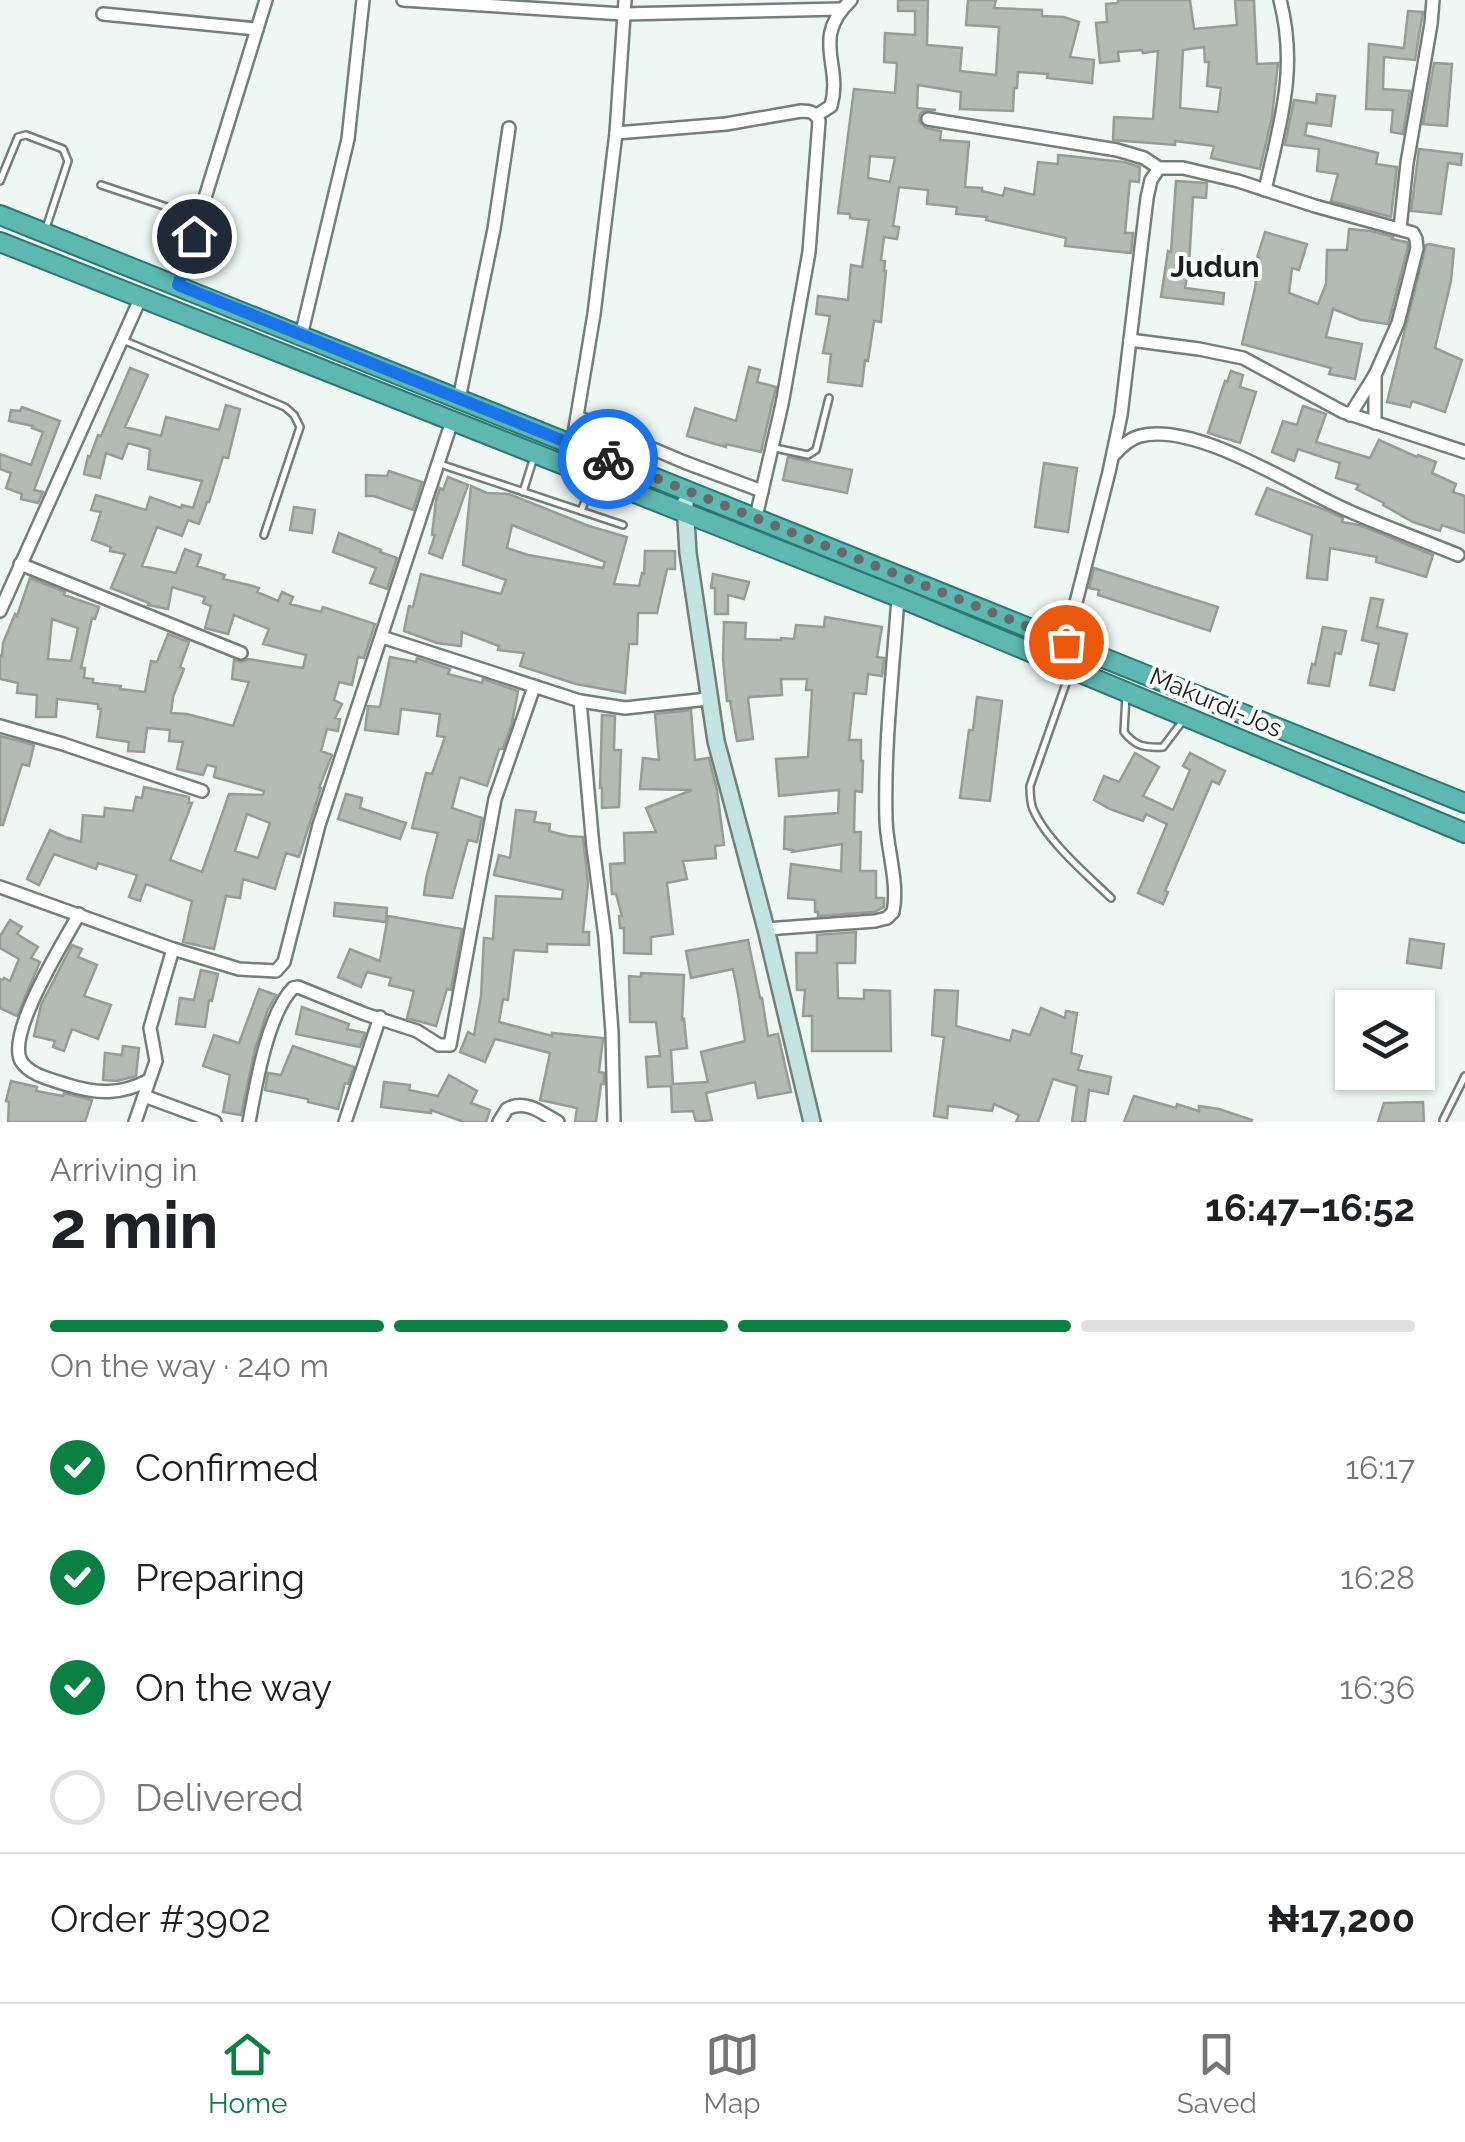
<!DOCTYPE html>
<meta charset="utf-8">
<style>
:root{--surface:#fff;--page:#f2f2f2;--text:#202124;--muted:#757577;--line:#e0e0e0;--accent:#0b8043}
body{margin:0;font-family:Raleway,sans-serif;background:var(--page);color:var(--text);height:100vh;display:flex;flex-direction:column;font-size:38px;white-space:nowrap}
*{box-sizing:border-box;margin:0}
p{font-size:32px;color:var(--muted)}
.icon{flex:none;width:55px;height:55px;fill:none;stroke:currentColor;stroke-width:2;stroke-linecap:round;stroke-linejoin:round}
.map{position:relative;height:1122px;overflow:hidden}
.details{display:flex;flex-direction:column;background:var(--surface);flex:1}
.details>*{flex:none}
.fabs{position:absolute;left:1335px;top:990px;display:grid;gap:20px}
.fabs a{display:grid;place-items:center;width:100px;height:100px;border-radius:0px;background:var(--surface);box-shadow:0 2px 8px #0004;font-size:50px}
.pin{position:absolute;display:grid;place-items:center;width:85px;height:85px;color:#fff;margin:-42px;border:5px solid #fff;border-radius:50%;box-shadow:0 2px 10px #0007}
.courier{position:absolute;display:grid;place-items:center;width:100px;height:100px;margin:-50px;border:8px solid #1a73e8;border-radius:50%;background:#fff;color:#222;box-shadow:0 2px 12px #0007}
.headline em{font-style:normal;font-weight:700}
.headline div{display:flex;flex-direction:column-reverse}
.headline{display:flex;align-items:center;justify-content:space-between;height:170px;padding:0 50px}
h1{font-size:65px;font-weight:700;line-height:75px}
.bar{display:grid;grid-template-columns:repeat(4,1fr);gap:15px 10px;align-content:center;height:120px;padding:0 50px}
.bar i{height:12px;border-radius:8px;background:var(--line)}
.bar .active{background:var(--accent)}
.bar p{grid-column:span 4}
.line{display:flex;align-items:center;gap:25px;padding:0 50px;border-top:2px solid var(--line)}
.line div{flex:1}
ol{padding:0 50px;list-style:none}
li{display:flex;align-items:center;gap:30px;height:110px}
li p{margin-inline-start:auto}
li .icon{padding:10px;border-radius:50%;background:var(--accent);color:#fff;stroke-width:4}
li:last-child{color:var(--muted)}
li i{width:55px;height:55px;border:5px solid var(--line);border-radius:50%}
.tabs{display:flex;justify-content:space-around;align-items:center;height:140px;border-top:2px solid var(--line);background:var(--surface);font-size:28px;color:var(--muted)}
.tabs a{display:grid;justify-items:center;gap:5px}
.tabs .active{color:var(--accent)}
.map>svg:first-child{display:block}
.building{fill:#b4bab4;stroke:#979d96;stroke-width:2.5;fill-rule:evenodd}
.lines{fill:none;stroke-linecap:round;stroke-linejoin:round}
.service-casing{stroke:#767e7a;stroke-width:10}
.minor-casing{stroke:#767e7a;stroke-width:16}
.secondary-casing{stroke:#767e7a;stroke-width:20}
.trunk-casing{stroke:#2c7771;stroke-width:22}
.service{stroke:#fff;stroke-width:5}
.minor{stroke:#fff;stroke-width:11}
.secondary{stroke:#c2e5e2;stroke-width:15}
.trunk{stroke:#5cb8b0;stroke-width:18}
.done{stroke:#666b69;stroke-width:10;stroke-dasharray:0 18}
.route{stroke:#1a73e8;stroke-width:12}
.labels{text-anchor:middle;stroke-width:8;stroke-linejoin:round;paint-order:stroke}
.street-label{font-size:25px;fill:#1c1f1e;stroke:#fff}
.quarter-label{font-size:30px;font-weight:bold;fill:#1c1f1e;stroke:#fff}
</style>
<div class="map">
<svg width="1465" height="1122" viewBox="0 0 1465 1122">
<rect width="100%" height="100%" fill="#eef7f3"/>
<g class="building">
<path d="M898 0H928L927 45 962 48 960 71 996 75 999 27 966 25 968 0H996L994 8 1042 10V16L1064 17 1079 22 1070 57 1094 60 1092 83 1047 78 1048 74 1018 72 1017 88H1014L1013 111 960 109 961 92 918 85 917 108 936 110 924 111 920 114 919 121 926 128 941 131 940 140 969 142 965 187 982 188V191L1003 196 1005 188 1034 195 1038 162 1058 164V155L1124 162 1140 167 1139 182 1130 181 1125 233H1133L1131 253 1065 246 1066 238 986 220 987 217 956 214 957 207 927 204 928 190 899 187 893 226 899 227 897 239 884 237 881 260 885 261 884 271H886L881 322 874 321 868 361 865 360 862 386 828 382 831 354 823 353 830 316 816 314 818 296 848 300 851 265 862 267 869 220 850 218V214L838 213 854 89 895 93 897 63 884 62 885 33 915 35V11H898ZM870 156 895 158 890 182 868 178Z"/>
<path d="M1118 0H1190L1194 29 1237 25 1235 0H1254L1257 64 1278 63 1272 117 1260 169 1211 158 1214 146 1175 141V145L1113 140 1114 117 1153 119 1158 51 1143 53 1142 50 1118 52 1119 61 1100 63 1096 23 1107 22 1106 4 1118 3ZM1204 47 1205 62H1209L1207 86 1221 88 1218 112 1180 108 1183 50Z"/>
<path d="M1408 11 1423 12 1415 60 1384 57 1383 89 1410 91 1403 134 1391 132 1393 110 1366 109 1369 44 1404 48Z"/>
<path d="M1434 63 1452 64 1447 126 1423 124Z"/>
<path d="M1317 94 1335 96 1331 126 1307 123 1305 135 1378 153 1376 164 1397 167 1391 217 1331 201 1338 174 1317 171 1319 149 1285 145 1294 100 1316 103Z"/>
<path d="M1419 149 1462 154 1461 165 1448 163 1441 214 1411 211Z"/>
<path d="M1176 181 1207 183 1206 198 1193 197 1189 265 1185 288 1224 293 1223 304 1161 297 1168 251 1171 252Z"/>
<path d="M1349 229 1371 231 1393 237 1392 239 1407 242 1408 247 1388 324 1361 320 1333 309 1326 337 1362 344 1355 379 1329 374 1331 368 1242 344 1255 288 1259 258H1257L1265 232 1307 244 1299 270 1292 268 1289 293 1318 304 1326 284 1327 250H1347Z"/>
<path d="M1429 244 1454 249 1451 281 1435 348 1462 360 1445 412 1412 401 1410 407 1387 402 1426 245Z"/>
<path d="M749 367 760 370 757 382 776 387 761 452 726 444V447L687 436 695 408 736 421Z"/>
<path d="M130 368 148 375 125 427 161 436 166 417 219 430 226 405 240 409 228 458 223 457 209 502H207L199 524 188 520 182 536 157 527 142 566 176 573 185 549 201 555 197 566 225 575 223 579 253 586 259 588 257 592 278 601 282 592 293 597 290 604 321 612 323 607 375 624 364 658 358 657 352 685 339 682 334 700 342 704 335 718 340 719 338 731 327 729 321 751 332 755 319 788H321L299 857 286 853 275 889 243 879 240 898 226 896 214 949 183 942 192 901 146 884 140 901 129 897 137 875 98 863 96 869 54 854 39 885 27 879 50 830 69 839V838L81 842 83 815 104 817 105 808 133 811 136 797 142 798 144 787 189 797V803H192L170 860 202 872 229 794 263 795 264 791 214 777 216 767 207 765 203 775 177 769 183 742 169 741 170 730 147 728 144 752 128 751 129 742 97 737 101 709H98V704L57 699 56 717H36L37 695 17 693 18 683 0 679V655L2 656 3 643 15 614 17 616 30 578 65 592 64 595 99 607 95 619 92 618 81 668H85L84 678 93 679V683L121 686 120 689 145 692 151 661 157 662 168 634 189 642 180 667 184 669 173 697 171 713 187 714 233 726 249 682 232 679 234 660 241 662 248 659 303 668 306 655 263 644 269 629 234 615 228 634 205 628 211 606 203 603 205 597 172 587 168 609 148 605 149 603 111 588 125 554 110 551 111 547 92 540 101 512 91 510 96 495 146 510 150 497 181 508 182 505 193 508 202 481 148 469 150 449 128 443 122 459 106 453 100 478 84 474 88 456 90 457 98 435 101 436ZM52 619 78 628 71 661 48 659ZM247 814 270 823 258 858 235 851Z"/>
<path d="M1231 371 1243 375 1240 387 1256 392 1240 443 1208 433 1225 381 1227 382Z"/>
<path d="M1303 406 1326 414 1316 442 1370 458 1379 440 1417 457 1418 455 1436 462 1432 473 1456 484 1453 492 1465 496V533L1442 525 1440 531 1413 522 1383 505 1384 503 1356 489 1359 485 1336 478 1340 463 1298 449 1294 461 1272 452 1283 421 1297 425Z"/>
<path d="M22 407 60 421 34 490 43 492 38 503 21 499 22 494 6 488 11 473 0 469V454L31 465 43 432 32 428 33 426 9 421 11 410 20 411Z"/>
<path d="M788 457 852 470 847 493 783 480Z"/>
<path d="M1044 463 1077 468 1068 532 1035 527Z"/>
<path d="M389 471 422 482 413 510 374 496H366V475L387 476Z"/>
<path d="M448 477 468 485 442 558 429 553 435 535H432L436 500 440 488 443 490Z"/>
<path d="M471 486 487 493 509 494 589 526 627 537 614 584 639 586 642 573 644 574 645 551H675V569H667L657 613H638L637 644H629L625 693 576 684 520 666 524 653 498 650 499 646 462 632 461 646 437 643 404 631 409 606 413 607 421 574 501 594 506 580 463 565ZM512 525 605 562 603 568 528 555 507 548Z"/>
<path d="M1267 488 1328 511 1343 518 1342 522 1359 525 1433 555 1426 577 1376 562 1377 557 1330 548 1327 580 1307 578 1312 535 1256 514Z"/>
<path d="M294 507 315 510 312 533 290 530Z"/>
<path d="M339 533 381 550 380 552 397 558 387 589 370 583 376 568 333 552Z"/>
<path d="M1094 568 1218 607 1210 631 1098 595 1099 590 1089 588Z"/>
<path d="M713 574 749 582 744 599 728 595V614H715V588H711Z"/>
<path d="M1371 598 1383 600 1377 627 1407 634 1394 690 1370 685 1379 644 1362 640Z"/>
<path d="M825 617 882 627 877 657 884 658 882 676 868 674 866 694 854 693 849 740H861V761H863L862 792 855 791 854 832H861L860 871H876V898H884V907L874 912 818 916V912H815V900L788 898 791 864 841 871 842 844 792 852 793 850 784 849 785 817 838 813 839 790 779 796 776 759 808 757 812 690H806L807 679H781L782 695 750 697 748 699 753 739 737 741 730 701H727L723 659 724 622 746 623 745 639 781 640V638L794 639 796 625 824 627Z"/>
<path d="M1323 627 1346 631 1341 654 1335 653 1329 686 1308 683 1312 664 1315 665Z"/>
<path d="M390 657 416 662 417 658 450 669 448 674 482 683 483 679 518 691 512 723 503 749H499L487 786 460 777 452 808 482 818 477 842 468 840 452 898 424 895 426 879 438 833 412 828 426 773 432 774 445 737 437 736 440 714 401 709 398 734 365 730 368 706 380 707Z"/>
<path d="M977 697 1002 701 990 801 960 798 969 730H973Z"/>
<path d="M691 710 695 760 709 758 717 790 724 845 715 846 716 858 683 861 687 879 667 883 673 934 651 937V954L624 953V928H620L619 916H622L616 894H612L610 864 625 863 624 833 656 832 646 808 692 790 640 789 643 758 659 760 655 714Z"/>
<path d="M602 715 615 716 614 750H621L619 807 602 808V788H600Z"/>
<path d="M0 736 34 745 29 766 22 764 3 825H0Z"/>
<path d="M1135 753 1159 767 1143 796 1173 810 1190 770 1183 766 1190 753 1225 771 1219 784 1212 781 1165 891 1168 892 1163 904 1138 893 1167 824 1146 814 1143 821 1110 809 1094 800 1104 776 1119 782Z"/>
<path d="M346 794 362 798 360 808 406 823 400 839 338 819Z"/>
<path d="M516 810 536 812 534 822 550 824 549 831 568 836 583 837 588 883 583 932H589V945L547 944V952L514 950 508 1000 503 999 499 1022 552 1036V1033L603 1038 599 1072 604 1073V1084H601L596 1122H575L577 1108 540 1100 550 1053 495 1039 485 1062 460 1052 468 1032 474 1035 481 996 484 938 493 939 496 896 562 899 563 890 494 875 499 855 510 858Z"/>
<path d="M335 903 387 908 386 922 334 916Z"/>
<path d="M388 916 462 929 451 990 447 989 436 1026 407 1018 414 991 389 985 391 978 367 972 361 987 338 977 350 949 380 961Z"/>
<path d="M10 920 22 927 17 934 38 947 31 958 40 962 17 1016 0 1008V979L3 980 4 978 10 981 19 959 0 948V936Z"/>
<path d="M856 932 855 963H837L838 998 864 999V990L890 991 891 1051H812V1016H803L805 990H797L796 953H817V935Z"/>
<path d="M1410 939 1444 944 1441 968 1407 963Z"/>
<path d="M748 940 760 998H762L768 1036 778 1034 791 1092 758 1098 755 1082 706 1093 712 1120 696 1122 693 1111 672 1112 671 1086 648 1087 646 1057 660 1056 656 1022H630L629 976 641 977V973L684 975 682 1020 684 1019 687 1048 671 1050 673 1084 708 1082 701 1052 745 1041 738 994 733 969 691 978 686 951Z"/>
<path d="M72 945 82 949 78 957 97 965 84 996 111 1005 98 1039 72 1029 64 1051 53 1047 55 1041 34 1036 41 1005Z"/>
<path d="M201 970 218 974 212 1001 209 1000 205 1027 176 1024 180 998 194 1000Z"/>
<path d="M259 989 276 995 267 1012 255 1049 241 1115 223 1112 230 1075 203 1066 214 1035 239 1043Z"/>
<path d="M935 990 958 991 956 1026 1010 1041 1013 1030 1030 1035 1041 1008 1065 1018 1066 1011 1077 1013 1071 1053 1082 1056 1078 1070 1111 1077 1108 1094 1089 1090 1085 1122H1072L1077 1086 1053 1079 1038 1122H1016L1019 1115 994 1104 992 1111 948 1106 947 1118 934 1116 944 1037 932 1035Z"/>
<path d="M302 1007 349 1024 347 1029 365 1033 360 1047 296 1034Z"/>
<path d="M123 1046 139 1048 136 1076 117 1081 103 1080 105 1053 122 1055Z"/>
<path d="M293 1046 354 1067 348 1084 345 1083 338 1109 308 1102V1099L265 1090 268 1073 281 1075Z"/>
<path d="M449 1075 477 1091 471 1103 490 1110 486 1122H464L431 1110V1113L381 1107 384 1082 410 1085 409 1090 438 1096Z"/>
<path d="M11 1081 37 1087 36 1091 63 1096 64 1093 92 1100 85 1122H8L9 1102 6 1101Z"/>
<path d="M1134 1096 1176 1108 1177 1104 1199 1111V1106L1219 1109 1252 1120 1251 1122H1124Z"/>
<path d="M1423 1102 1424 1122H1378L1384 1103Z"/>
</g>
<g class="lines">
<g class="service-casing">
<g id="service">
<path d="M0 181 18 137 26 135 63 149 68 161 45 231"/>
<path d="M101 185 197 217"/>
<path d="M125 341 285 407 294 415 300 427 264 535"/>
<path d="M775 448 808 455 816 450 829 398"/>
<path d="M440 464 581 511 594 479"/>
<path d="M523 492 534 457"/>
<path d="M581 511 623 525"/>
<path d="M1070 672 1030 786C1030 794 1030 802 1033 809 1046 840 1087 875 1111 898"/>
<path d="M1126 695 1124 732C1135 746 1144 748 1163 747L1182 722"/>
<path d="M1443 1120 1465 1076"/>
</g>
</g>
<g class="minor-casing">
<g id="minor">
<path d="M403 0 623 14 842 9"/>
<path d="M103 14 257 29"/>
<path d="M817 115 831 106C843 64 810 39 851 0"/>
<path d="M928 119 1117 150 1144 158 1159 168H1183L1238 181 1315 206 1413 233 1416 239 1417 248 1398 323 1375 375 1350 415"/>
<path d="M616 133 726 124 801 111C810 111 815 112 819 121L809 252 782 404 756 517"/>
<path d="M1265 190C1280 123 1298 69 1280 0"/>
<path d="M1400 228 1407 163 1431 24 1433 0"/>
<path d="M178 285 266 0"/>
<path d="M301 336 348 139 363 0"/>
<path d="M1130 340 1199 349 1243 358 1343 412 1465 452"/>
<path d="M1375 375V423"/>
<path d="M459 399 494 229 509 128"/>
<path d="M578 417 684 462 762 491"/>
<path d="M572 446 594 314 616 133 625 0"/>
<path d="M1115 454C1122 446 1129 439 1140 436 1196 421 1297 489 1349 511 1385 527 1422 540 1458 555"/>
<path d="M20 564 241 653"/>
<path d="M0 611 141 297"/>
<path d="M382 637 580 701 625 708 708 699"/>
<path d="M1066 642 1109 472 1121 415 1147 198 1151 180 1159 168"/>
<path d="M580 701 593 847 605 937 612 1032 614 1122"/>
<path d="M0 726 63 744 202 791"/>
<path d="M0 887 173 949 239 969 276 971 284 962 319 825 452 421"/>
<path d="M79 914C64 942 6 1033 21 1061 29 1075 53 1080 68 1085 97 1094 121 1095 149 1080"/>
<path d="M766 929 875 921 887 918 893 912C899 883 887 850 886 820 884 746 893 671 898 597"/>
<path d="M144 1096 215 1122"/>
<path d="M135 1122 156 1061 150 1028 173 949"/>
<path d="M249 1122C256 1085 267 1015 293 988L298 987 365 1014 417 1031 439 1045H450L495 799 534 687"/>
<path d="M345 1122 380 1017"/>
<path d="M499 1122 507 1109C526 1099 542 1113 558 1122"/>
</g>
</g>
<g class="secondary-casing">
<path id="secondary" d="M685 503 688 553 716 741 766 929 812 1122"/>
</g>
<g class="trunk-casing">
<g id="trunk">
<path d="M0 215 1465 803"/>
<path d="M0 242 898 597 1465 833"/>
</g>
</g>
<use href="#service" class="service"/>
<use href="#minor" class="minor"/>
<use href="#secondary" class="secondary"/>
<use href="#trunk" class="trunk"/>
</g>
<g class="lines">
<path class="done" d="M608 459 1066 642"/>
<path class="route" d="M194 236 178 285 608 459"/>
</g>
<g class="labels">
<g class="street-label">
<text transform="translate(1216 702) rotate(23)" y="9">Makurdi-Jos</text>
</g>
<g class="quarter-label">
<text x="1215" y="277">Judun</text>
</g>
</g>
</svg>
<div class="fabs">
<a><svg class="icon" aria-label="layers" viewBox="0 0 24 24"><path d="M12 4l9 5-9 5-9-5zM3 14l9 5 9-5"/></svg></a>
</div>
<div class="pin" style="left:1066px;top:642px;background:#ea580c"><svg class="icon" aria-label="bag" viewBox="0 0 24 24"><path d="M5 8h14l-1 12H6zM9 8a3 3 0 0 1 6 0"/></svg></div>
<div class="pin" style="left:194px;top:236px;background:#1f2937"><svg class="icon" aria-label="home" viewBox="0 0 24 24"><path d="M3 11l9-7 9 7M6 9v11h12V9"/></svg></div>
<div class="courier" style="left:608px;top:459px"><svg class="icon" aria-label="bike" viewBox="0 0 24 24"><circle cx="6" cy="16" r="4"/><circle cx="18" cy="16" r="4"/><path d="M6 16l4-8h5l3 8M10 8l3 8H6M13 5h3"/></svg></div>
</div>
<section class="details">
<div class="headline"><div><h1>2 min</h1><p>Arriving in</p></div><em>16:47–16:52</em></div>
<div class="bar"><i class="active"></i><i class="active"></i><i class="active"></i><i></i><p>On the way · 240 m</p></div>
<ol>
<li><svg class="icon" aria-label="check" viewBox="0 0 24 24"><path d="M5 12l5 5 9-10"/></svg>Confirmed<p>16:17</p></li>
<li><svg class="icon" aria-label="check" viewBox="0 0 24 24"><path d="M5 12l5 5 9-10"/></svg>Preparing<p>16:28</p></li>
<li><svg class="icon" aria-label="check" viewBox="0 0 24 24"><path d="M5 12l5 5 9-10"/></svg>On the way<p>16:36</p></li>
<li><i></i>Delivered</li>
</ol>
<div class="line" style="height:130px"><div>Order #3902</div><b>₦17,200</b></div>
</section>
<nav class="tabs">
<a class="active"><svg class="icon" aria-label="home" viewBox="0 0 24 24"><path d="M3 11l9-7 9 7M6 9v11h12V9"/></svg>Home</a>
<a><svg class="icon" aria-label="map" viewBox="0 0 24 24"><path d="M3 6l6-2 6 2 6-2v14l-6 2-6-2-6 2zM9 4v14M15 6v14"/></svg>Map</a>
<a><svg class="icon" aria-label="saved" viewBox="0 0 24 24"><path d="M7 4h10v16l-5-4-5 4z"/></svg>Saved</a>
</nav>
